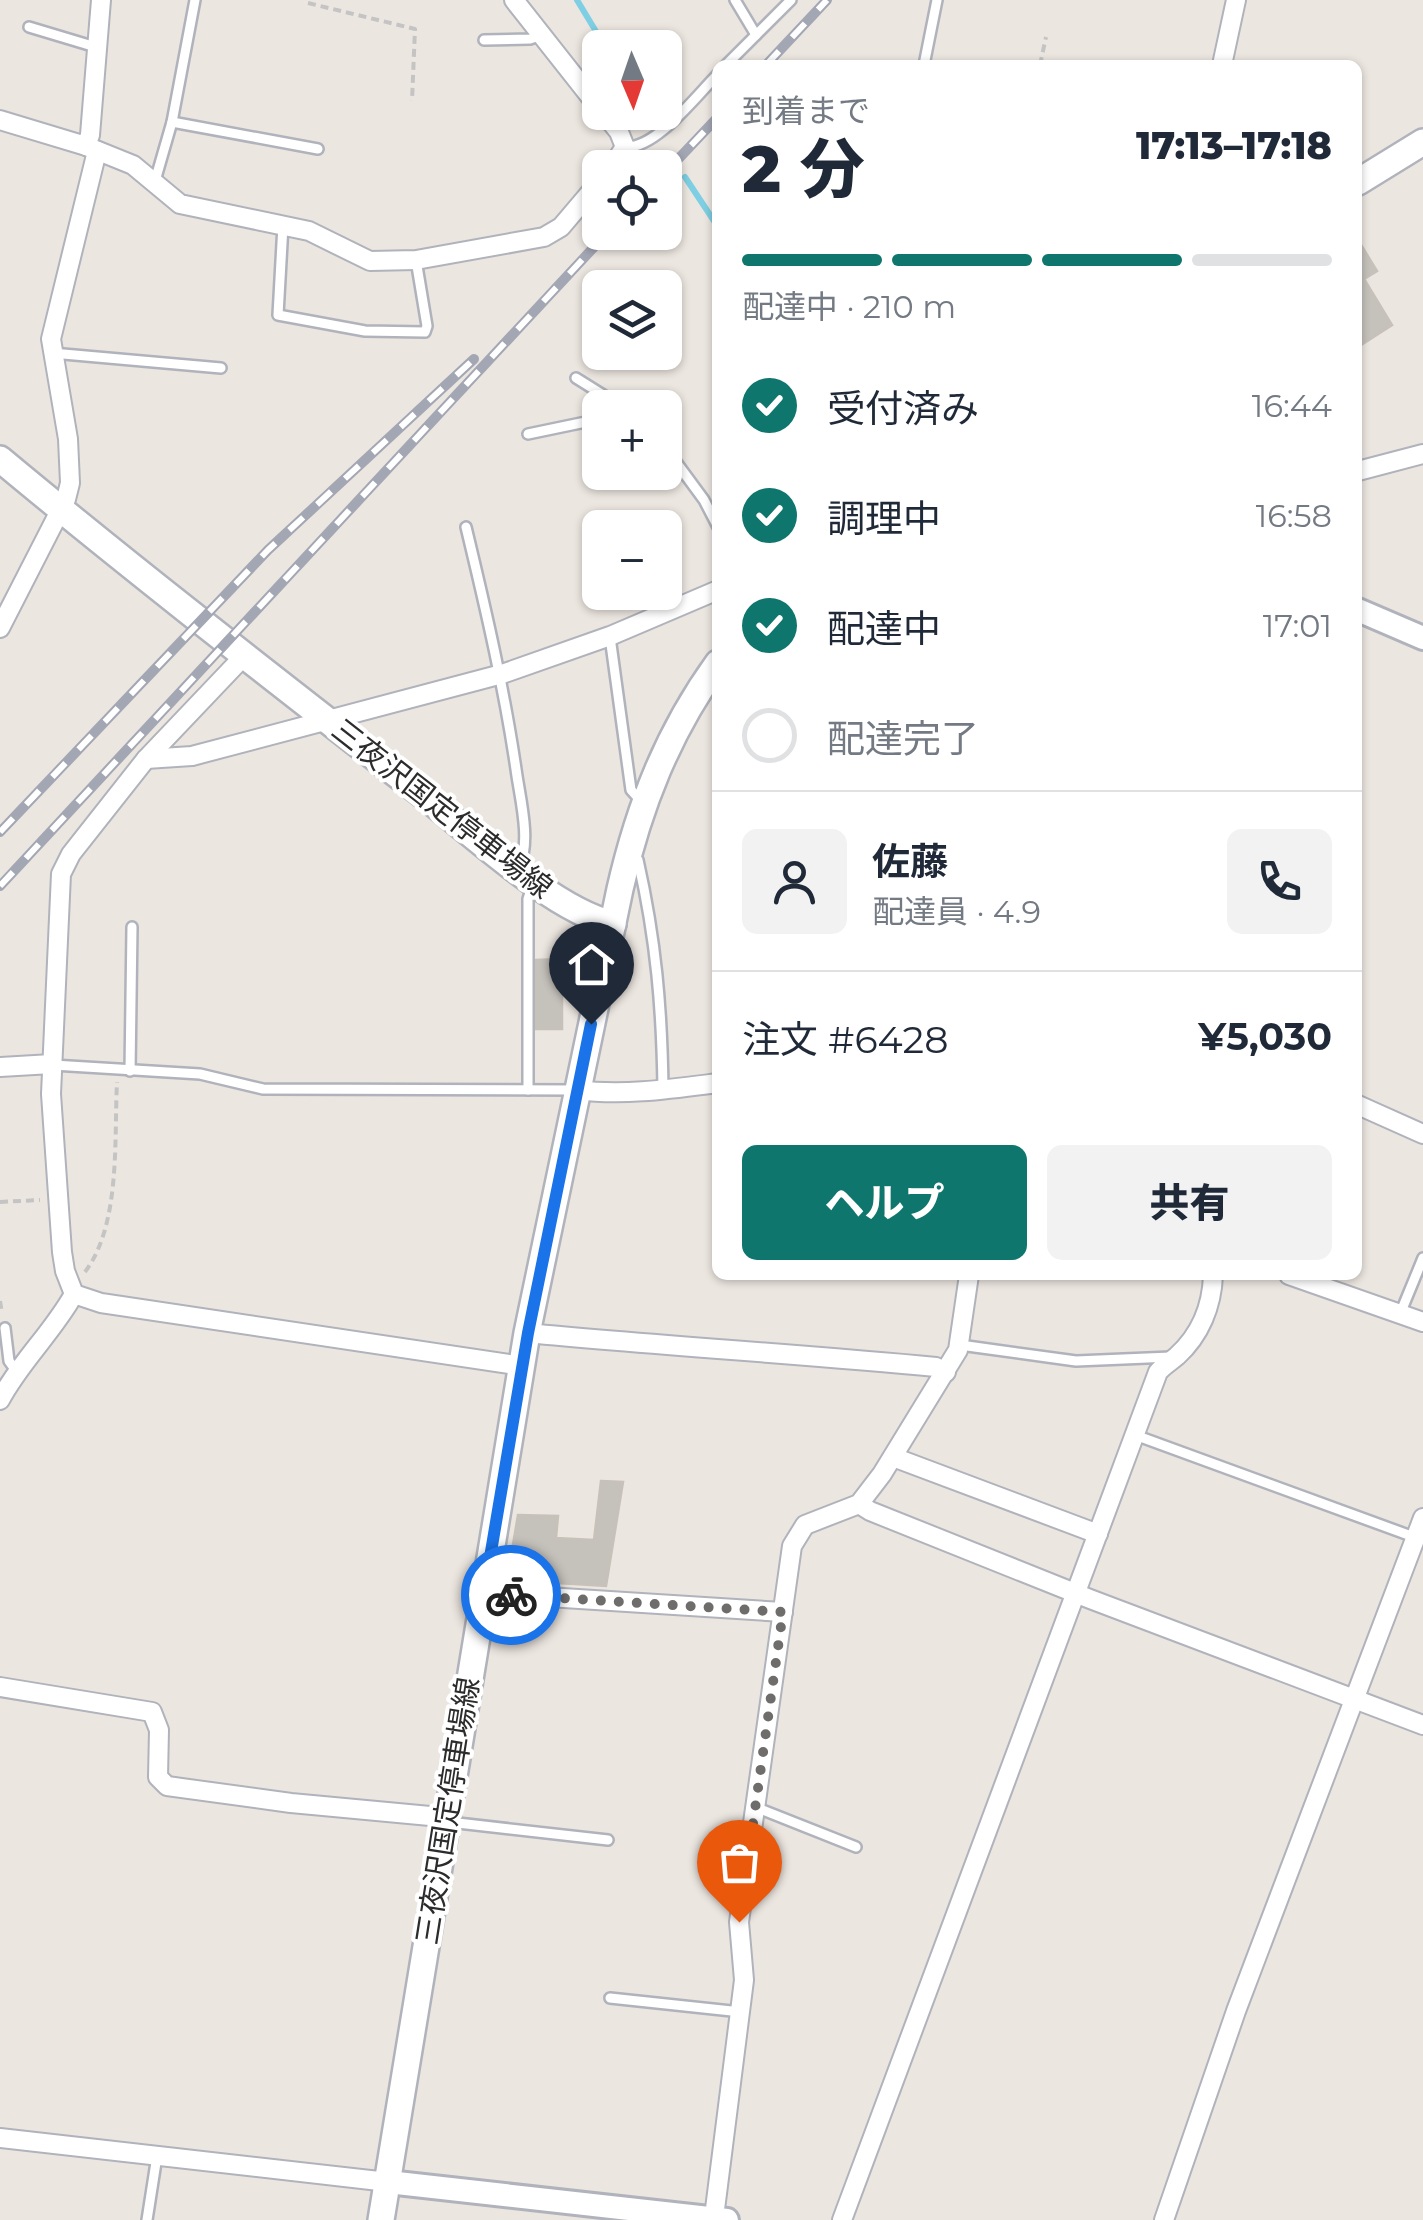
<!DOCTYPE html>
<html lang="ja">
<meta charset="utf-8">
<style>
:root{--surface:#fff;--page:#f2f2f3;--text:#1f2937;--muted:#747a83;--line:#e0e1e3;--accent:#0f766e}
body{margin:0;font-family:Montserrat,"Noto Sans JP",sans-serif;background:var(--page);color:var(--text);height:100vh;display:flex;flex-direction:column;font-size:38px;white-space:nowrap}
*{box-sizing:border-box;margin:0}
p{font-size:32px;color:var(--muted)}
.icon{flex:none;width:55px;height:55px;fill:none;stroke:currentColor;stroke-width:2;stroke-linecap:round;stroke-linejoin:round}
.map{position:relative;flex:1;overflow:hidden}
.panel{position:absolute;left:712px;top:60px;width:650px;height:1220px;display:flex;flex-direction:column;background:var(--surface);border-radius:15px;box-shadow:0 2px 8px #0004}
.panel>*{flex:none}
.needle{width:65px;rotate:178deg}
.controls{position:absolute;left:582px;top:30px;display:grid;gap:20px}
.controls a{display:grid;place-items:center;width:100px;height:100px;border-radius:15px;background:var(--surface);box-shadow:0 2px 8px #0004;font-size:50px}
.pin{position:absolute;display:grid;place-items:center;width:85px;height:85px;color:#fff;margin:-102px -42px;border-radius:50% 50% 50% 0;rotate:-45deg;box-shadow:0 0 10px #0007}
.pin .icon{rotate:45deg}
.courier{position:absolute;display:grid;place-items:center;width:100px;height:100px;margin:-50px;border:8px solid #1a73e8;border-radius:50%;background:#fff;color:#222;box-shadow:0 2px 12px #0007}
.head em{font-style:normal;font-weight:800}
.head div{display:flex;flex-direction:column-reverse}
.head{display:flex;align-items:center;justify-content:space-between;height:170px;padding:0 30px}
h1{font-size:65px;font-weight:800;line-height:75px}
.bar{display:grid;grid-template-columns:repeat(4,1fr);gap:15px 10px;align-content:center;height:120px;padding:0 30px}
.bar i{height:12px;border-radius:8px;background:var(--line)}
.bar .on{background:var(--accent)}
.bar p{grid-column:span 4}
.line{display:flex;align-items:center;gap:25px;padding:0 30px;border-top:2px solid var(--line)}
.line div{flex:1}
.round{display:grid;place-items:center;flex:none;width:105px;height:105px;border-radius:15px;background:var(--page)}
ol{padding:0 30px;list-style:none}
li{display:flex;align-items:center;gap:30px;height:110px}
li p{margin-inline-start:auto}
li .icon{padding:10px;border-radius:50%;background:var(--accent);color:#fff;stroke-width:4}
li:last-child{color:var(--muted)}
li i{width:55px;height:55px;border:5px solid var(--line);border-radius:50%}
.cta{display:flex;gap:20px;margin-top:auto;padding:20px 30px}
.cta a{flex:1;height:115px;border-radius:15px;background:var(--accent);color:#fff;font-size:40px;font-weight:800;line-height:115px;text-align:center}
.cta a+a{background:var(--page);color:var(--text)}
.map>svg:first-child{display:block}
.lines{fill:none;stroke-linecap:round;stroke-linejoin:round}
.stream{stroke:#7ecfe3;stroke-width:6}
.building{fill:#c5c1bb;stroke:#c7c1ba;stroke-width:2.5}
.service-casing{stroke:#b0b3bb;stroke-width:14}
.minor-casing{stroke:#b0b3bb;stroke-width:22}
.tertiary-casing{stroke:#b0b3bb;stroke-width:28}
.secondary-casing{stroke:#b0b3bb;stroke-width:30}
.path{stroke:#c4c4c4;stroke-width:4;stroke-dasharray:8 5;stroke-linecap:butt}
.service{stroke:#fff;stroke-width:9}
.minor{stroke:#fff;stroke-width:18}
.tertiary{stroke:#fff;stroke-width:22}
.secondary{stroke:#fff;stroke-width:25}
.rail-casing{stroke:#a3a7b4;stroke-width:10}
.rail{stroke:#fff;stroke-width:6;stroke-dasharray:19;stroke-linecap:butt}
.done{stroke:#6f6d6b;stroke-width:10;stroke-dasharray:0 18}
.route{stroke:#1a73e8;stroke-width:12}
.labels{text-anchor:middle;stroke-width:8;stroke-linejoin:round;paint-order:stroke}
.street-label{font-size:30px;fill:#2c2c2c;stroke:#fff}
</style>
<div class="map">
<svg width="1423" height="2220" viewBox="0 0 1423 2220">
<rect width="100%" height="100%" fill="#ece6e0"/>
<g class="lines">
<g class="stream">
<path d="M577 0 606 48"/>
<path d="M656 112 658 117"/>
<path d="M685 177 718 227"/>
</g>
</g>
<g class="building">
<path d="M1358 240 1377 271 1364 279 1392 325 1358 347Z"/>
<path d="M562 959V1029H536V960Z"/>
<path d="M601 1481 623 1482 606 1586 507 1580 518 1515 558 1516 556 1538 594 1540Z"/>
</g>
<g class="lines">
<g class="service-casing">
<g id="service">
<path d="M735 0 756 35"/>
<path d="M29 27 89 45 98 44"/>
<path d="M484 40 530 39 539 36"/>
<path d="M726 65 791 0"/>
<path d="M924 65 937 0"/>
<path d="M172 122 318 149"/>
<path d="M625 147C656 149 696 96 718 74"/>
<path d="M155 181 172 122 195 0"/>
<path d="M283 225 278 315 365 331 425 332 427 326 416 260"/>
<path d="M52 353 221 368"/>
<path d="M576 378 624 408"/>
<path d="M528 434 600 419"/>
<path d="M665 447 704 500 718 527"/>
<path d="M466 527C486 610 505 692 517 776 521 802 531 843 519 867"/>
<path d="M610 637 631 790 641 801"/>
<path d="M634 854 638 860C656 940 662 1008 663 1090"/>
<path d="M53 1065 200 1074 263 1089 575 1090"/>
<path d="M130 1071 132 927"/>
<path d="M528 1090V899L533 884"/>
<path d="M1400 1314 1423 1258"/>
<path d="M5 1328 9 1361 17 1372"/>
<path d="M960 1345 1076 1361 1171 1357"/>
<path d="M1135 1435 1414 1537"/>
<path d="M755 1807 856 1847"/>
<path d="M449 1822 608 1840"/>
<path d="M610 1998 741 2012"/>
<path d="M147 2220 157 2156"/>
</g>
</g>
<g class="minor-casing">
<g id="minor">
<path d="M514 0 600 109"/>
<path d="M1222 65 1236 0"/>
<path d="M603 112 619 132 625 147 611 168"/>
<path d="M0 120 86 146 133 165 180 204 309 231 370 261 416 260 544 237 561 227 600 181"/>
<path d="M86 146 90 135 101 0"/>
<path d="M1358 471 1423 454"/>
<path d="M0 628 66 499 70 483 68 439 51 339 97 151"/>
<path d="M244 656 146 759 71 854 61 874 51 1094 62 1252 65 1271 74 1294 101 1303 522 1366"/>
<path d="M146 759 192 756 502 674 610 636 718 590"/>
<path d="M0 1067 52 1064"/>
<path d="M577 1090C624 1096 671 1089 718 1083"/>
<path d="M1358 1105 1423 1134"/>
<path d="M1289 1275 1423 1322"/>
<path d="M527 1333C663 1346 800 1354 936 1367L946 1372"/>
<path d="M0 1400C20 1362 53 1332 74 1294"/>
<path d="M893 1457 1098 1534"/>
<path d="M859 1504 870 1511 1090 1599 1423 1725"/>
<path d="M484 1593 783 1612"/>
<path d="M0 1687 152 1712 159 1730 158 1777 167 1786 291 1803 430 1816 446 1822"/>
<path d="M0 2138 388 2182"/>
<path d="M714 2217 744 1980 739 1922 792 1546 805 1525 859 1504 882 1474 958 1350 969 1275"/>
<path d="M842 2220 1158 1372C1164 1365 1170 1362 1177 1356 1200 1335 1212 1306 1213 1275"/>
<path d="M1164 2220 1236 2011 1423 1518"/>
</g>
</g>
<g class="tertiary-casing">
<g id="tertiary">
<path d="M1358 610 1423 638"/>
<path d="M388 2182 727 2220"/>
</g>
</g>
<g class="secondary-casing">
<g id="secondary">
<path d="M1358 182 1423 142"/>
<path d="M0 459C137 573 278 682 418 791 468 830 554 911 613 924"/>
<path d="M381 2220 527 1333 620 889C639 806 668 732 718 663"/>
</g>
</g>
<g class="path">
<path d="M308 3 415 29 412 101"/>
<path d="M1040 65 1046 37"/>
<path d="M0 1202 40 1200"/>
<path d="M85 1272C121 1224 114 1140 117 1082"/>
<path d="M0 1301 2 1313"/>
</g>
<use href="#service" class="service"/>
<use href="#minor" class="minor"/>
<use href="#tertiary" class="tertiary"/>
<use href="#secondary" class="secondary"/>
<g class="rail-casing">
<g id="rail">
<path d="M766 65 827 0"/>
<path d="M665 173 718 117"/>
<path d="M0 832 268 550 474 359"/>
<path d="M0 886 608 232"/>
</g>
</g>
<use href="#rail" class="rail"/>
</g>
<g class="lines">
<path class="done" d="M511 1595 783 1612 739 1922"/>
<path class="route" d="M511 1595 484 1593 528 1333 591 1024"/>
</g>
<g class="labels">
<g class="street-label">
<text transform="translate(442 809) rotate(38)" y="10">三夜沢国定停車場線</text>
<text transform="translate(448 1811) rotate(-81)" y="10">三夜沢国定停車場線</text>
</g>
</g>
</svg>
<div class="controls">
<a><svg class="needle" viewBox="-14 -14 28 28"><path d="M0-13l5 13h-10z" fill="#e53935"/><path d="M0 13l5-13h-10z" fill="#747a83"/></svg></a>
<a><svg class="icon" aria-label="locate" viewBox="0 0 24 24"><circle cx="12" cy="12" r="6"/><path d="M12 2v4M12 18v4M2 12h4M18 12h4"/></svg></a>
<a><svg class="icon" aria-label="layers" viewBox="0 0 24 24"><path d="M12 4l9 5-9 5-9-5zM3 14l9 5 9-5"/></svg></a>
<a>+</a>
<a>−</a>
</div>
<div class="pin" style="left:739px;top:1922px;background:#ea580c"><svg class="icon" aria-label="bag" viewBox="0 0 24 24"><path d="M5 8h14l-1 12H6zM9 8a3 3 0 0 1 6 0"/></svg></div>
<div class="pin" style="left:591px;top:1024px;background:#1f2937"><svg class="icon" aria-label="home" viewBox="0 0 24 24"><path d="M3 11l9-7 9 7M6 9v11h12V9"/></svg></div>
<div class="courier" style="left:511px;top:1595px"><svg class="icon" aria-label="bike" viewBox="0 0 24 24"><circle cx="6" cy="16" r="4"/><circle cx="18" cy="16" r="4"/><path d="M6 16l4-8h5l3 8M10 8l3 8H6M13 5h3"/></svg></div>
<section class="panel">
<div class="head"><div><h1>2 分</h1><p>到着まで</p></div><em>17:13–17:18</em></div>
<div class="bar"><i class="on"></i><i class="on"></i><i class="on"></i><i></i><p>配達中 · 210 m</p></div>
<ol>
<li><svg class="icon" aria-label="check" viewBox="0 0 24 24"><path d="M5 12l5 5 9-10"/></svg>受付済み<p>16:44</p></li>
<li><svg class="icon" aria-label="check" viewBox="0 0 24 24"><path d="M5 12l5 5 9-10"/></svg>調理中<p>16:58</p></li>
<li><svg class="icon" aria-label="check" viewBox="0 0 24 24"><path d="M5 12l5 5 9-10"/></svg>配達中<p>17:01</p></li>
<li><i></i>配達完了</li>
</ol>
<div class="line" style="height:180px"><a class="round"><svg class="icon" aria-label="person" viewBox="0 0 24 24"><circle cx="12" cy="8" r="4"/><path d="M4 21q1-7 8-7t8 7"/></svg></a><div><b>佐藤</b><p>配達員 · 4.9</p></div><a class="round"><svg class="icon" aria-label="phone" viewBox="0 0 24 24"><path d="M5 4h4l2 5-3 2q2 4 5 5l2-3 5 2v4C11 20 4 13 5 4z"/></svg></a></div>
<div class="line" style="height:130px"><div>注文 #6428</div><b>¥5,030</b></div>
<div class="cta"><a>ヘルプ</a><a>共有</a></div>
</section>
</div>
